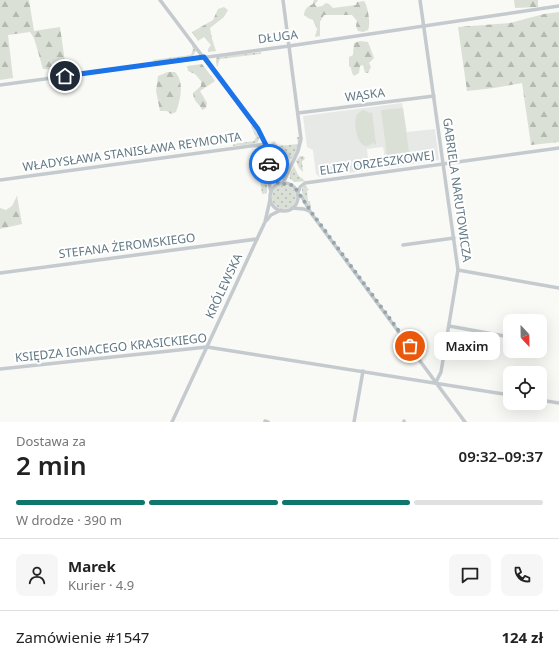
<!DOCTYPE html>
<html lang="pl">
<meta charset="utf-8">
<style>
:root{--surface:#fff;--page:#f6f6f6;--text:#222;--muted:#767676;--line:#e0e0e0;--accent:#0f766e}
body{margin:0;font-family:"Noto Sans",sans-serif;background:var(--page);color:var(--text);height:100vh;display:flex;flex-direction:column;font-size:15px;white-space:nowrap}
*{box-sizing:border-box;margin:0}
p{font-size:13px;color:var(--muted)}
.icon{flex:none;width:22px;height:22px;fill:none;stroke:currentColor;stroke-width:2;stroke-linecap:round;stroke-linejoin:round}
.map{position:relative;height:422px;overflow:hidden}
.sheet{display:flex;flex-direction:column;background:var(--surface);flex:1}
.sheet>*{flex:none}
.needle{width:26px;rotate:158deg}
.fabs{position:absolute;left:503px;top:314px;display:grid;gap:8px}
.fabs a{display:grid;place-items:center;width:44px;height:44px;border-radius:8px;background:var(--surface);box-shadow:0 4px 16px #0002;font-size:20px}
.pin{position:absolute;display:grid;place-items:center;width:34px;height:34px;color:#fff;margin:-17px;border:2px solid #fff;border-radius:50%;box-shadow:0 1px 4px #0007}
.courier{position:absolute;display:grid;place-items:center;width:40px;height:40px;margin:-20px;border:3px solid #1a73e8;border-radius:50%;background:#fff;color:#222;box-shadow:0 1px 5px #0007}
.bubble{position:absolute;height:28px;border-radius:8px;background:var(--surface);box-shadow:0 4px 16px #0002;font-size:13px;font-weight:600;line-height:28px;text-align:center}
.head em{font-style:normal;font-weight:600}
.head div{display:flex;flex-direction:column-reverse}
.head{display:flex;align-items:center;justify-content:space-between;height:68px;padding:0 16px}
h1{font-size:26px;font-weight:600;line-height:30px}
.bar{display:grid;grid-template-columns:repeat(4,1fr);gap:6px 4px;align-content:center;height:48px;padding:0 16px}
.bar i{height:5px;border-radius:3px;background:var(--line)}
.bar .current{background:var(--accent)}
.bar p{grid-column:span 4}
.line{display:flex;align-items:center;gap:10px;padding:0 16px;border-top:1px solid var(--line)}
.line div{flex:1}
.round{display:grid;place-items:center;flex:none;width:42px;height:42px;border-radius:8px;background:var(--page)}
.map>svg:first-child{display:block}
.built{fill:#e7e9e7}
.grass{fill:url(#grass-dots)}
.forest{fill:url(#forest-firs)}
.park{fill:#dae0d5}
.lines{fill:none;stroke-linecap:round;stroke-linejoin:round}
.street{stroke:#c4cacd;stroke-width:3.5}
.done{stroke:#96a6ac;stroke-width:4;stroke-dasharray:0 7.2}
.route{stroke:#1a73e8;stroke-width:5}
.labels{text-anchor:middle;stroke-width:4;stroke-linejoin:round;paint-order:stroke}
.street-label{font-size:12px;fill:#617984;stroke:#fff}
</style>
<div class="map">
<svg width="559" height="422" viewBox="0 0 559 422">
<defs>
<pattern id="grass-dots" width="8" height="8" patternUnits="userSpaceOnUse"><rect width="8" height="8" fill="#dae0d5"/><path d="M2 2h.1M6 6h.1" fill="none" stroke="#b4bab2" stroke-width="1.8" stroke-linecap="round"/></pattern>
<pattern id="forest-firs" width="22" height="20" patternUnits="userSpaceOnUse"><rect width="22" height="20" fill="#dae0d5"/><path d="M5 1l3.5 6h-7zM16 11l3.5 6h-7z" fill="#b4bab2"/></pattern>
</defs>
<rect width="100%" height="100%" fill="#f9f9f6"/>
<path class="built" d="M402 103 407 132 435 129 439 160 387 168 383 147 367 149 369 170 320 177 316 174 313 150 307 147 303 116Z"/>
<g class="grass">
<path d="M192 46H193L196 51 193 56 154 62 153 60 191 55 193 49Z"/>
<path d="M261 52V54L220 59 217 67 216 62V57Z"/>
<path d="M251 126H253L260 137 258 142 253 144 233 146V144L254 141 256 137Z"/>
<path d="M297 137H299V146L292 159H290L271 143 274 141 278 146 298 144Z"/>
<path d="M278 154 280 155 279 157 283 161 285 159 290 164 285 176 280 179 275 178C269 170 272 161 278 154Z"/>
<path d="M300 156H303L305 158 304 160 302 161 303 172 299 168 296 161Z"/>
<path d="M257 160H266L267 168 259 167Z"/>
<path d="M294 166 298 175 305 181 295 182 290 179V174Z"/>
<path d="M267 171V193L262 194 259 172Z"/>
<path d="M305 185 309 190 307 191 308 201H310L311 209 302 193V188Z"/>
<circle cx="284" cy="197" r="12"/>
</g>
<g class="forest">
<path d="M0 0H29L34 31 60 27 66 69 58 70 43 69 34 38 30 32 8 35 13 78 0 80Z"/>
<path d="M314 0H318L315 4 317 7 322 6 326 3 329 4 333 8 356 5 357 2 364 1C368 6 371 25 368 30L363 32 358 31 356 26 357 21 352 15H324L320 22V36L315 37 317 29 313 20 308 18 304 15C305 8 307 7 313 4Z"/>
<path d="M514 0H538V7L515 8Z"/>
<path d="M224 7 228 10 224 17 210 28 212 39 216 51 208 52V49L211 45 204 37 198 41 192 32 213 20 218 9Z"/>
<path d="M559 12V142L531 145 522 83 494 88 467 91 458 27 510 23 544 14Z"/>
<path d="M360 41 368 42 374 58 369 63 371 67 368 73H365L363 65 360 66 359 73 354 76 352 73 351 68 349 66V57L353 55 354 43Z"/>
<path d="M202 64 215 81 200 91 207 103 206 108 202 110C200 103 194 104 193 93L201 86V81L195 74 188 71 187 66Z"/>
<path d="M168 72H175C185 82 180 101 176 112L171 114 167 111H160L156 91 158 76Z"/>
<path d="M17 196 22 224 0 229V208L6 210 12 206Z"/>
</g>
<g class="park">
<path d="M403 108 409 152 387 155 381 110Z"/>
<path d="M363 110 370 113 372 112 376 144 374 145V142C359 157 353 125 356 117 357 113 360 112 363 110Z"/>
</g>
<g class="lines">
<g class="street">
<path d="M160 0 261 134C273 157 265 170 271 192"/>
<path d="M420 0 458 270 441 372 436 382"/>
<path d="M0 85 289 46 559 6"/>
<path d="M298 113 434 96"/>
<path d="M270 172 273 178 279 184"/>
<path d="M0 180 266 144"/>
<circle cx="284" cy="197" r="14"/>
<path d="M283 183 298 151 301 139 283 0"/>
<path d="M298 193 300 187 305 183 559 148"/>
<path d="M299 195 302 197 311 213 465 422"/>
<path d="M292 208 304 209 309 211"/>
<path d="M267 220 271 215 281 210"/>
<path d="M403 245 454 238"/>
<path d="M458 270 559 288"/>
<path d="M0 273 257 239"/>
<path d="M449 326 510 337"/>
<path d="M0 369 207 347 510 395"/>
<path d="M540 400 559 403"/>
<path d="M265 421 268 422"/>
<path d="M172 422 257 239 265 222 270 200"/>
<path d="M354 422 363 371"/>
<path d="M404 422V421"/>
</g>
</g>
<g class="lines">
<path class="done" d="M269 164V171L276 181 279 184H290L296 189 312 213 410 346"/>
<path class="route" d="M65 76 204 57 258 129 267 147 269 164"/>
</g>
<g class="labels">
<g class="street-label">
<text transform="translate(278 37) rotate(-7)" y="4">DŁUGA</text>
<text transform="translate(365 95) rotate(-7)" y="4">WĄSKA</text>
<text transform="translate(132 152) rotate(-8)" y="4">WŁADYSŁAWA STANISŁAWA REYMONTA</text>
<text transform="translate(377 163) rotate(-8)" y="4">ELIZY ORZESZKOWEJ</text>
<text transform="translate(457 190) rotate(82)" y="4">GABRIELA NARUTOWICZA</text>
<text transform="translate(127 246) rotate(-7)" y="4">STEFANA ŻEROMSKIEGO</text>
<text transform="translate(224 286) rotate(-65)" y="4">KRÓLEWSKA</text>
<text transform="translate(111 348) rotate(-6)" y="4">KSIĘDZA IGNACEGO KRASICKIEGO</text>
</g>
</g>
</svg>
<div class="fabs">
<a><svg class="needle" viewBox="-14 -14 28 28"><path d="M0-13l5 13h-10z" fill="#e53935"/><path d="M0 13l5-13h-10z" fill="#767676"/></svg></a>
<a><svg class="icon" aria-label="locate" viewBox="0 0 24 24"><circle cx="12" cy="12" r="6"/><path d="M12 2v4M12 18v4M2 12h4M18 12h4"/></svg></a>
</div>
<div class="pin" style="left:410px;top:346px;background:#ea580c"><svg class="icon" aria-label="bag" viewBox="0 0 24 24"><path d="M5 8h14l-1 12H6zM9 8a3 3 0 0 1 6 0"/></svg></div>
<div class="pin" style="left:65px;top:76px;background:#1f2937"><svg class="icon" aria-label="home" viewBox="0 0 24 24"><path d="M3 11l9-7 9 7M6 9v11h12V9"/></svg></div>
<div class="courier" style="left:269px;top:164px"><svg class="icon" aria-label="car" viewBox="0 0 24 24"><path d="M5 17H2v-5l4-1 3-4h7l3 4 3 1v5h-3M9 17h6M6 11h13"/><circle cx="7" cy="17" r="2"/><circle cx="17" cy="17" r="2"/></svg></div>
<div class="bubble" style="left:434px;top:332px;width:66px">Maxim</div>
</div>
<section class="sheet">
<div class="head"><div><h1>2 min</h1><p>Dostawa za</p></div><em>09:32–09:37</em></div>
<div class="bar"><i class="current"></i><i class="current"></i><i class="current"></i><i></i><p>W drodze · 390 m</p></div>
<div class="line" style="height:72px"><a class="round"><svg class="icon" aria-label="person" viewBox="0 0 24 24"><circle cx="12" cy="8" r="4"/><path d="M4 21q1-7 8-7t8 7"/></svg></a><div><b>Marek</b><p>Kurier · 4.9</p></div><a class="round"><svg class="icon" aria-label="chat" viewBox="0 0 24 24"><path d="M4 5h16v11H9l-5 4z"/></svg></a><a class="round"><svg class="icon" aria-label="phone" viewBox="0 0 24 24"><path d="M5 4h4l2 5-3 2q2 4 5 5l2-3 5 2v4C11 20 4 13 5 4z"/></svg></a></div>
<div class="line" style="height:52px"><div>Zamówienie #1547</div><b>124 zł</b></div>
</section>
